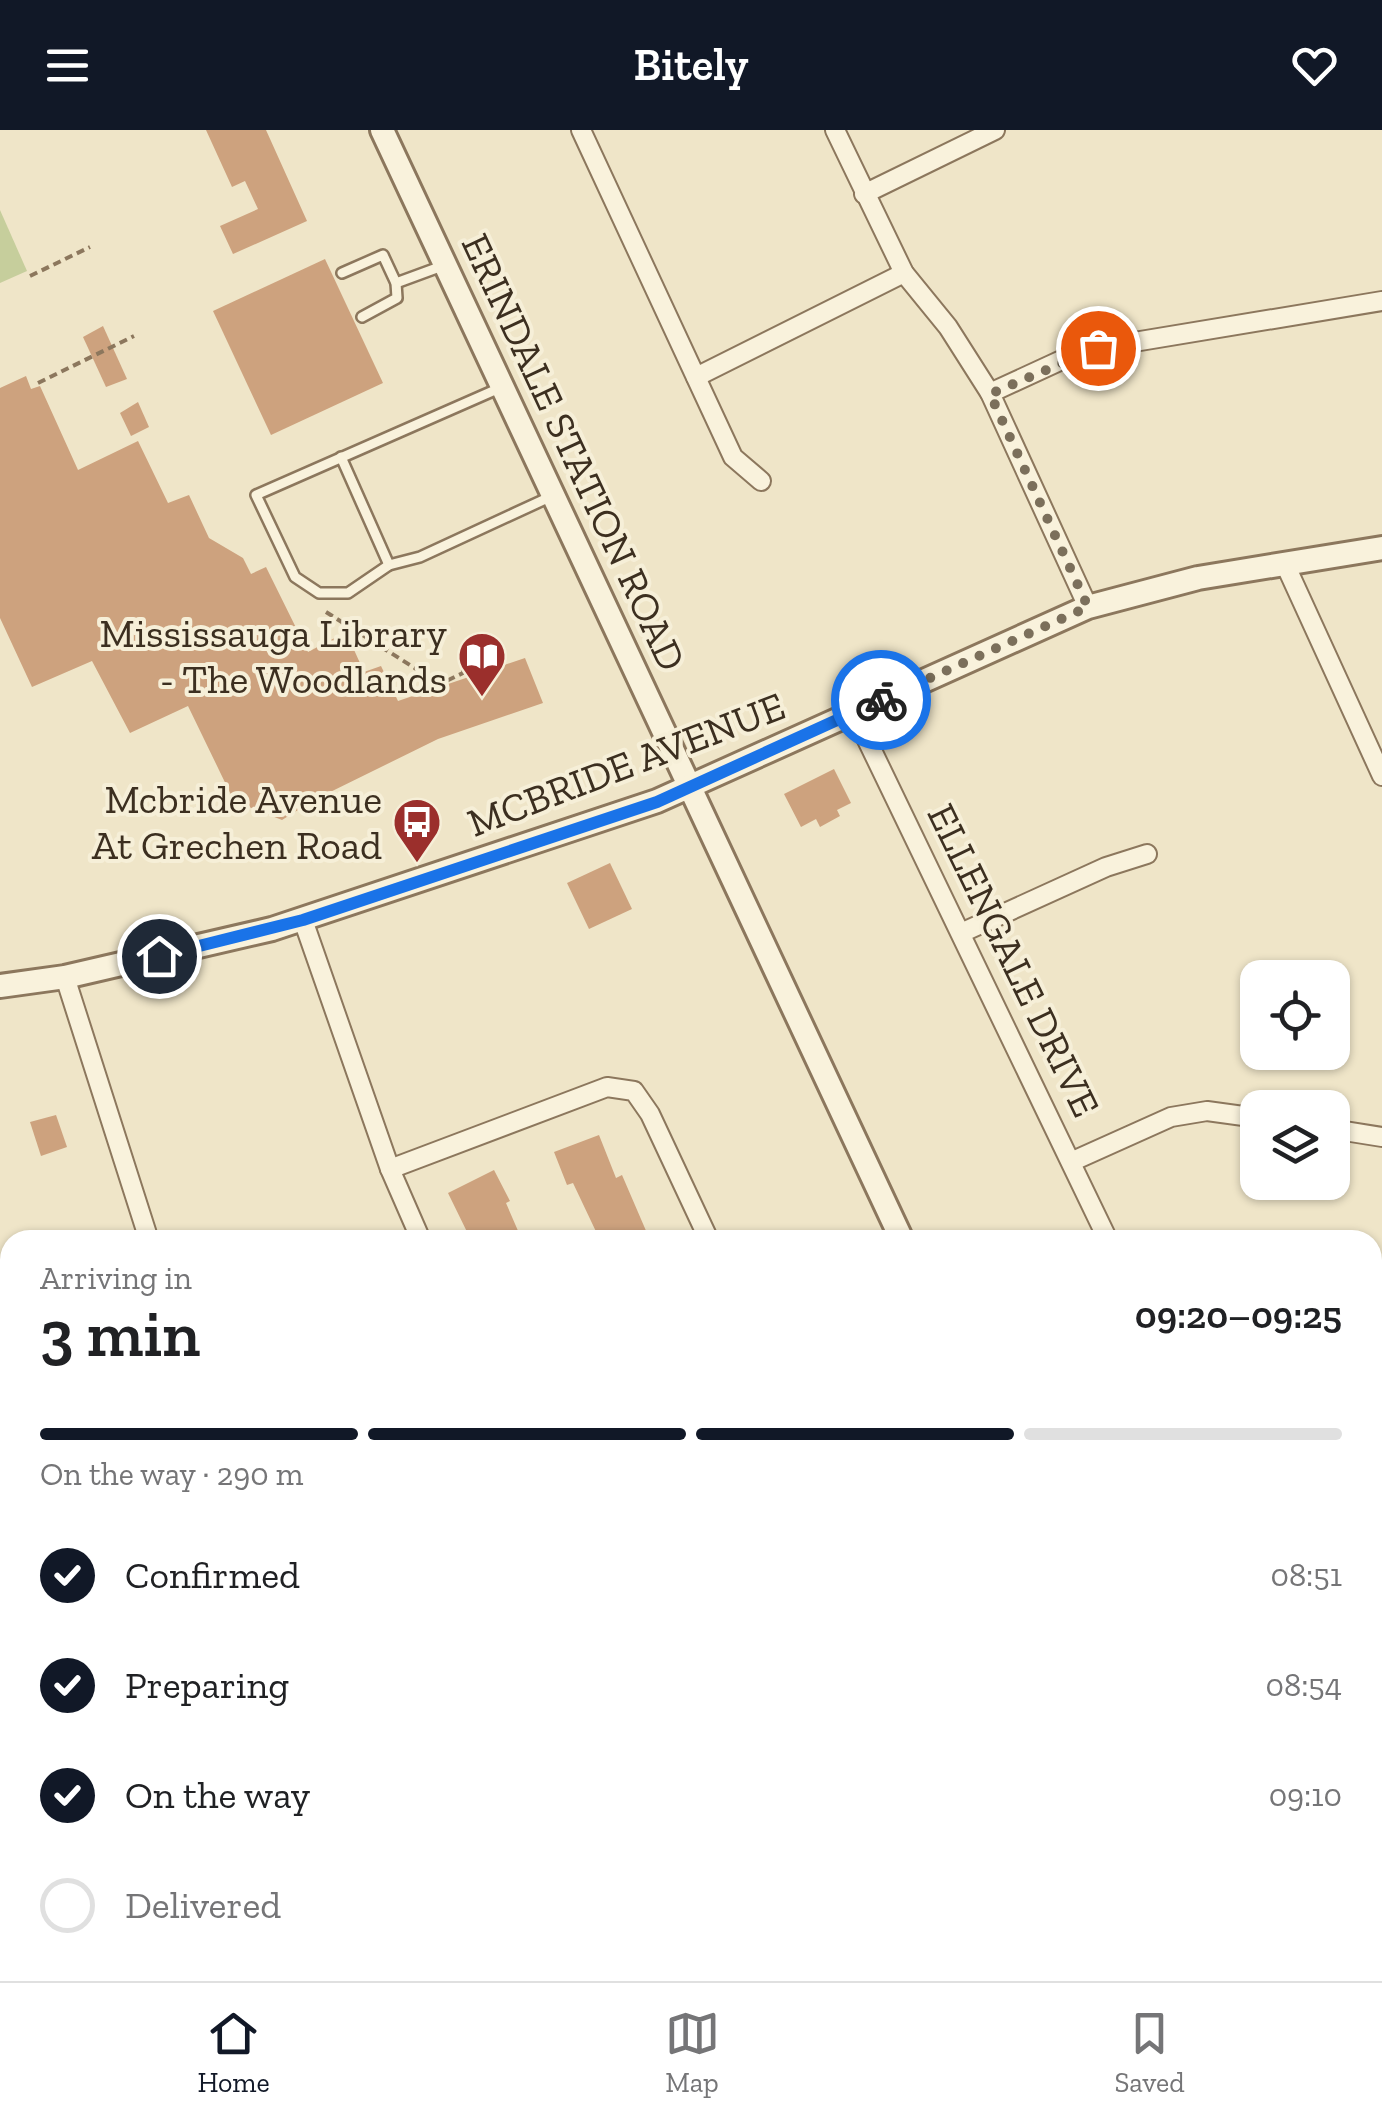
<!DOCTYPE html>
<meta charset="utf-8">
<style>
:root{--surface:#fff;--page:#f6f6f6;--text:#202124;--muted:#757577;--line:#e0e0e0;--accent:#111827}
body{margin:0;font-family:"Zilla Slab",serif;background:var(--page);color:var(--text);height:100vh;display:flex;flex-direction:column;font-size:38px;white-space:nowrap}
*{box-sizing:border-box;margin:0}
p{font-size:32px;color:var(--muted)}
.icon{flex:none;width:55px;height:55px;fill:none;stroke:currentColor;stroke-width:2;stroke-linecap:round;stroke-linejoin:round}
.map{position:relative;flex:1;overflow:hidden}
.drawer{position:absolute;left:0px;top:1100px;width:1382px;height:752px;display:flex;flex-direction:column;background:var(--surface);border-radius:30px 30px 0 0;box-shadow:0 2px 8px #0004}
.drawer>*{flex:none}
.fabs{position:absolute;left:1240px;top:830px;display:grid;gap:20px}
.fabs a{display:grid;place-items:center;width:110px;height:110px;border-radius:20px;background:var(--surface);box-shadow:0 2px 8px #0004;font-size:50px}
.pin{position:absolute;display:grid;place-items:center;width:85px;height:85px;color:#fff;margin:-42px;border:5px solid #fff;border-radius:50%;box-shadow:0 2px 10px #0007}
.courier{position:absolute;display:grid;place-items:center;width:100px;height:100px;margin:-50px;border:8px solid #1a73e8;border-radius:50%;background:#fff;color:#222;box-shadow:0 2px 12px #0007}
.summary em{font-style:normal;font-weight:600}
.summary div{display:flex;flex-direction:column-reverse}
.summary{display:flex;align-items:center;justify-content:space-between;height:170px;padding:0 40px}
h1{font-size:65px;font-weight:600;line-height:75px}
.bar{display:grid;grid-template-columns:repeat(4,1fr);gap:15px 10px;align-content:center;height:120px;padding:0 40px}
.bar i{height:12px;border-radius:8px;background:var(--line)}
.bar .current{background:var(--accent)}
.bar p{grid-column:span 4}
ol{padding:0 40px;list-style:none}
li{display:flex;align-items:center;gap:30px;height:110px}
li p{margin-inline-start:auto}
li .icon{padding:10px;border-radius:50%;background:var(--accent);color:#fff;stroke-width:4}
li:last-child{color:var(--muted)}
li i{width:55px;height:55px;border:5px solid var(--line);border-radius:50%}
header{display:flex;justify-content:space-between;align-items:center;height:130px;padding:0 40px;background:var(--accent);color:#fff;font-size:45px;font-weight:600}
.tabs{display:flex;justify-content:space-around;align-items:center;height:140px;border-top:2px solid var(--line);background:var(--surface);font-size:28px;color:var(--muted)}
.tabs a{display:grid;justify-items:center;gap:5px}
.tabs .current{color:var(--accent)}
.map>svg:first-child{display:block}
.green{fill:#c6ce9c}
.building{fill:#cda27e}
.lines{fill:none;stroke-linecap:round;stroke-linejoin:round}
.service-casing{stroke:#8c775d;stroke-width:14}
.minor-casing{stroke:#8c775d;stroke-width:22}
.tertiary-casing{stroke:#8c775d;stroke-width:28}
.path{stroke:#8c775d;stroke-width:4;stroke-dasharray:8 5;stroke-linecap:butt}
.service{stroke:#f9f2dc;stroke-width:9}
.minor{stroke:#f9f2dc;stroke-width:18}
.tertiary{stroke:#f9f2dc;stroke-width:22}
.rail{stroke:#3c2f20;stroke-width:5;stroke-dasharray:18 18;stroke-linecap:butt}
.done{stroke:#7b6f5b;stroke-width:10;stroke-dasharray:0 18}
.route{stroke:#1a73e8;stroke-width:12}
.labels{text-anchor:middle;stroke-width:8;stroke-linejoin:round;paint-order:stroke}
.street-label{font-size:40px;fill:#3c2f20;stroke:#f6efd8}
.poi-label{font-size:40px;fill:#3c2f20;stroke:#f6efd8;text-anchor:end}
</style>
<header><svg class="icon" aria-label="menu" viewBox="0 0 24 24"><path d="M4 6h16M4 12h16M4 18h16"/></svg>Bitely<svg class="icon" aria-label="heart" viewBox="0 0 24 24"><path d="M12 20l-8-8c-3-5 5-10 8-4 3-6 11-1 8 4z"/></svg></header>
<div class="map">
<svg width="1382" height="1851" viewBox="0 0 1382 1851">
<rect width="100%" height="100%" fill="#efe5c8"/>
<g class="green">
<path d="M0 80 27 141 0 153Z"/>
<path d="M1373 1738 1382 1740V1851H1282L1278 1843 1372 1842Z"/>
</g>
<g class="building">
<path d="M206 0H266L307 91 233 124 220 96 258 79 245 51 232 57Z"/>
<path d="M325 129 383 253 271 305 213 181Z"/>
<path d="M103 196 127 249 106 257 83 207Z"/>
<path d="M26 246 31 259 40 256 78 340 138 311 168 373 189 365 209 408 243 428 251 444 266 437 308 522 346 502 364 542 381 536 398 571 525 528 543 573 438 609 314 670 282 690 234 671 188 576 130 603 92 531 32 557 0 488V258Z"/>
<path d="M138 272 149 297 131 306 120 283Z"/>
<path d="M834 639 851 673 837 680 840 686 820 697 816 689 801 697 784 664Z"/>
<path d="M610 733 632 779 589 799 567 753Z"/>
<path d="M56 985 67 1017 41 1026 30 992Z"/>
<path d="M599 1005 616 1048 622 1045 650 1110H600L573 1053 567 1055 554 1022Z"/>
<path d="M494 1040 510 1071 506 1073 522 1110H471L448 1063Z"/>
</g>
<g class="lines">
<g class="service-casing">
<g id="service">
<path d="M342 143 383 125 396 153 397 168 362 187"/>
<path d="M396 153 445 135"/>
<path d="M502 257 256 365 295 447 319 463H348L389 435 420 427 552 366"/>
<path d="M341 327 389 435"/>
<path d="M551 1842 586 1851"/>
<path d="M736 1842 740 1851"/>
<path d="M970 1842 973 1851"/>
<path d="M456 1851 507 1842"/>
<path d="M1014 1851 1035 1842"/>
<path d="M1155 1851 1170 1842"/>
</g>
</g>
<g class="minor-casing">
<g id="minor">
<path d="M581 0 733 327 761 351"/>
<path d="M835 0 904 143 948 197 990 263 1088 477"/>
<path d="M864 64 995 0"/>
<path d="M696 247 904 143"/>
<path d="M990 263 1066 228 1098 218 1382 171"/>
<path d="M1285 434 1382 646"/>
<path d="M854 583 1108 1110"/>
<path d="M303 790 390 1039 421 1110"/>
<path d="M961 803 1106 737 1147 724"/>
<path d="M65 847 149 1110"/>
<path d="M1332 999 1382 1007"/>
<path d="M1073 1031 1171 987 1207 981 1258 988"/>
<path d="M390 1039 607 957 634 961 650 984 709 1110"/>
<path d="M1372 1257 1382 1258"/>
<path d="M0 1381 10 1404"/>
<path d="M1372 1509 1382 1510"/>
<path d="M0 1641 10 1640"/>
</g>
</g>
<g class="tertiary-casing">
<g id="tertiary">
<path d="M382 0 902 1110"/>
<path d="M0 856 65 847 272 799 657 671 1088 477 1198 448 1382 418"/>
<path d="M1243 1842 1247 1851"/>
</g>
</g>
<g class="path">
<path d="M30 146 90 117"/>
<path d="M38 253 134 206"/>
<path d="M326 482 440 554 463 543 466 523"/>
</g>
<use href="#service" class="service"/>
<use href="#minor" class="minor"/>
<use href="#tertiary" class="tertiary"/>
<g class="rail">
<path d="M1372 1696 1382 1697"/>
<path d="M1372 1721 1382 1722"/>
<path d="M0 1831 10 1829"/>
<path d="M10 1851 70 1842"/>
</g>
</g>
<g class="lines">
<path class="done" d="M881 570 1088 477 990 264 1098 218"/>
<path class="route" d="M159 826 303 790 657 672 881 570"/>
</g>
<defs>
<g id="library-pin" transform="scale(2.5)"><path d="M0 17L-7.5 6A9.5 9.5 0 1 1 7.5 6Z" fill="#9b2f2c" stroke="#f6efd8"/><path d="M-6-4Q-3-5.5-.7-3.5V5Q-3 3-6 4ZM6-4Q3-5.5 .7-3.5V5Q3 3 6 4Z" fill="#fff"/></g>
<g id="bus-pin" transform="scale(2.5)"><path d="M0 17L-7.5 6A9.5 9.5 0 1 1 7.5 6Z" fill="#9b2f2c" stroke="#f6efd8"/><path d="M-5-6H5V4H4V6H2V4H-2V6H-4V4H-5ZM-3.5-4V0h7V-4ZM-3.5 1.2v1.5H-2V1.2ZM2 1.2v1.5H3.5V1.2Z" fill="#fff"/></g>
</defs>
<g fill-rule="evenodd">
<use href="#library-pin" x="482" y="526"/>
<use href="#bus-pin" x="417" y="692"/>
</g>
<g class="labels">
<g class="street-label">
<text transform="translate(574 322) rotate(65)" y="14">ERINDALE STATION ROAD</text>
<text transform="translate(626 634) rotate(-21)" y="14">MCBRIDE AVENUE</text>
<text transform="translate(1014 830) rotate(64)" y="14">ELLENGALE DRIVE</text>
</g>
<g class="poi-label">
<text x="447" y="517">Mississauga Library<tspan x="447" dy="46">- The Woodlands</tspan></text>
<text x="382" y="683">Mcbride Avenue<tspan x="382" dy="46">At Grechen Road</tspan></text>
</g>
</g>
</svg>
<div class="fabs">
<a><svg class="icon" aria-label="locate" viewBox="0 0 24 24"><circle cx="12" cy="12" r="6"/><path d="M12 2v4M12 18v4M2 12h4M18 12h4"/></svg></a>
<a><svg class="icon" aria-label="layers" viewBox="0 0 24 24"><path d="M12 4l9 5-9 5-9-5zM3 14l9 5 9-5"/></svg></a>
</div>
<div class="pin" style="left:1098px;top:218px;background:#ea580c"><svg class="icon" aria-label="bag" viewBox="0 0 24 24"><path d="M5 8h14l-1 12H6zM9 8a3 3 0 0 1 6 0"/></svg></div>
<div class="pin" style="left:159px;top:826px;background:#1f2937"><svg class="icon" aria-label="home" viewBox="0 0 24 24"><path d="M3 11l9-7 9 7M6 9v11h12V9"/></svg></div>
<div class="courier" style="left:881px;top:570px"><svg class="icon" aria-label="bike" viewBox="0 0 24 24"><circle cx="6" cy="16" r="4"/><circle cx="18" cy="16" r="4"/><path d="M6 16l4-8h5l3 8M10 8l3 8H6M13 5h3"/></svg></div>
<section class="drawer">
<div class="summary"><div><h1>3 min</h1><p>Arriving in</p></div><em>09:20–09:25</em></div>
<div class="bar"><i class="current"></i><i class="current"></i><i class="current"></i><i></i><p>On the way · 290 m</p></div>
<ol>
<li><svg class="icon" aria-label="check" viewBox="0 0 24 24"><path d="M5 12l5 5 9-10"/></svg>Confirmed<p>08:51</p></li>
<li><svg class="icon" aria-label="check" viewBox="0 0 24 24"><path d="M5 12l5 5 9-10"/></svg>Preparing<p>08:54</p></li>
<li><svg class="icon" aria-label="check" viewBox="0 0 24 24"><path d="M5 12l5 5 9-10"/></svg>On the way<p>09:10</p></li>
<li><i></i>Delivered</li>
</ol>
</section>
</div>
<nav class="tabs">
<a class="current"><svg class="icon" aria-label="home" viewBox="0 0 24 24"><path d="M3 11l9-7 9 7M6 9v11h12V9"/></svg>Home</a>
<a><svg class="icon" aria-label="map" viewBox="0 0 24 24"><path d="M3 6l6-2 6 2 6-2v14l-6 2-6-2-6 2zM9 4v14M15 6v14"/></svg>Map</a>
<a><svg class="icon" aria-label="saved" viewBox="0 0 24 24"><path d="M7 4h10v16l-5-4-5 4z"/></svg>Saved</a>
</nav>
